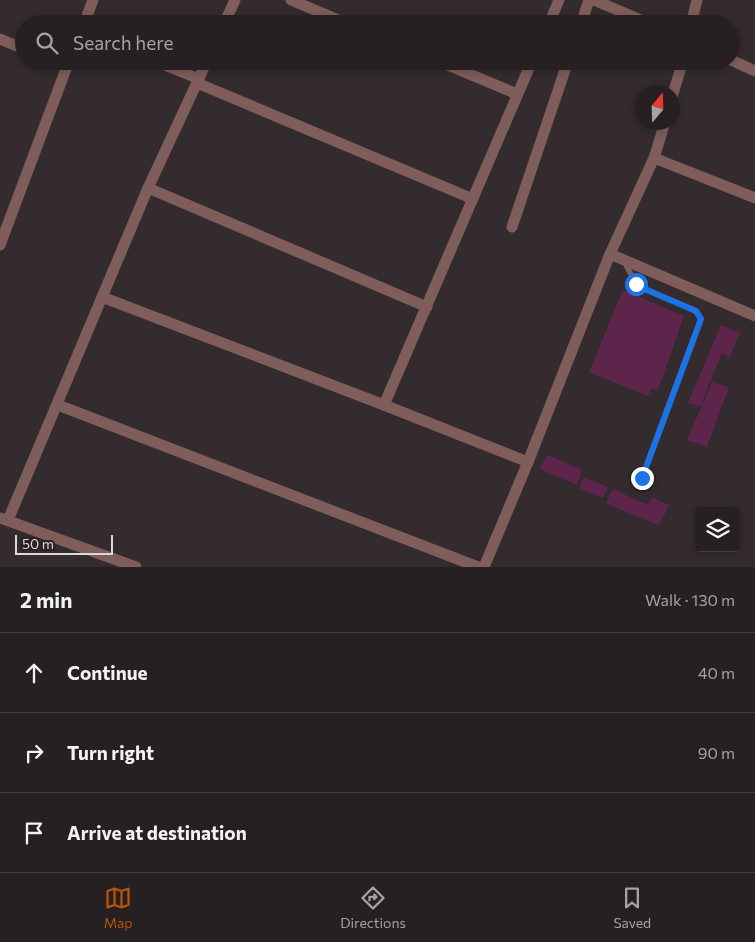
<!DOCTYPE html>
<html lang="en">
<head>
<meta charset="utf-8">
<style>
	body { margin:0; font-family:Commissioner,sans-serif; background:#322d2f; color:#f1f3f6 }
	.controls { position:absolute; right:15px; bottom:15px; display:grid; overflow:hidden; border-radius:5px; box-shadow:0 2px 8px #0003 }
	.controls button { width:45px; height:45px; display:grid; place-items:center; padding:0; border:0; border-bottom:1px solid #423e40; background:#262022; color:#f1f3f6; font:25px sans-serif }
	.compass { position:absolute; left:635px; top:85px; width:45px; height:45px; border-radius:50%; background:#262022; box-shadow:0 2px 8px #0003; rotate:19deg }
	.scale { position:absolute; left:15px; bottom:12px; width:98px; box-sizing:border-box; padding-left:5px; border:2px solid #ddd8d9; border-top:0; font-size:14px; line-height:18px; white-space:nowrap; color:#ddd8d9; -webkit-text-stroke:4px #292123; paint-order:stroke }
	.stop { position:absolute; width:15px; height:15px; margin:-11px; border:4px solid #1a73e8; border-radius:50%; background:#fff }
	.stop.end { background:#1a73e8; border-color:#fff; box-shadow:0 1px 5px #0008 }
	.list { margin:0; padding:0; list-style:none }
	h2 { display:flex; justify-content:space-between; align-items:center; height:65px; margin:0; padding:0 20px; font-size:21px }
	h2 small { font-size:16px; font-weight:400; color:#a4a3a5 }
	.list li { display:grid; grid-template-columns:32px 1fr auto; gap:15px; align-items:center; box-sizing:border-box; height:80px; padding:0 20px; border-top:1px solid #423e40 }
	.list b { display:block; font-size:19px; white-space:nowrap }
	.list em { font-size:16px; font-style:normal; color:#a4a3a5 }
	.icon { flex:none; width:28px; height:28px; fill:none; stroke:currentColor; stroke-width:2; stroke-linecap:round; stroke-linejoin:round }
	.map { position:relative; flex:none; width:755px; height:567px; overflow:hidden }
	.search { position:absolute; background:#262022; box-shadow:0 2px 8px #0003; left:15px; right:15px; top:15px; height:55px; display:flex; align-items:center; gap:12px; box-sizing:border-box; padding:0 18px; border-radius:28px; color:#a4a3a5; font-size:19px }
	.sheet { height:305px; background:#262022 }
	nav { display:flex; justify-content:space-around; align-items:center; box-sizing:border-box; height:70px; border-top:1px solid #423e40; background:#262022; font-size:14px; color:#a4a3a5 }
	nav a { display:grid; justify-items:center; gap:2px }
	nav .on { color:#b45309 }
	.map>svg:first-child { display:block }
	.building { fill:#5d254c }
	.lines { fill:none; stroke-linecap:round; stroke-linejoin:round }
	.service { stroke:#7e5d5b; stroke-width:5.5 }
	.minor { stroke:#7e5d5b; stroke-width:11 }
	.route { stroke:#1a73e8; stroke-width:6 }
</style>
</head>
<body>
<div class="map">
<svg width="755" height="567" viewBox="0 0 755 567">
	<rect width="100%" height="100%" fill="#332b2d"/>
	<!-- building -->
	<g class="building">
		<path d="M623 290 684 316 658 390 652 388 648 396 589 372Z"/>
		<path d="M721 325 740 333 729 358 722 353 700 407 688 403Z"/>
		<path d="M712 382 729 387 707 447 687 440Z"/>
		<path d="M547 455 582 470 577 485 540 469Z"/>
		<path d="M584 477 608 487 603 498 579 488Z"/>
		<path d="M613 489 648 505 652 497 669 505 659 526 606 503Z"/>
	</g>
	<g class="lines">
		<!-- service -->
		<path class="service" d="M624 261 636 284 647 290 696 311 701 319 642 478"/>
		<!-- minor -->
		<g class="minor">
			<path d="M291 0 348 24"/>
			<path d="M594 0 650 24"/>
			<path d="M84 24 93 0"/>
			<path d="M224 24 235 0"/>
			<path d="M549 24 559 0"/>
			<path d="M581 24 589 0"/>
			<path d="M691 24 697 0"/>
			<path d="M0 39 24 49"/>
			<path d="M731 60 755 71"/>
			<path d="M52 61 66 67"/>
			<path d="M155 61 199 79"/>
			<path d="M438 61 517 94"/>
			<path d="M197 83 473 199"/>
			<path d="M672 97 683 61"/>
			<path d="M654 158 755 198"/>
			<path d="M148 188 427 307"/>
			<path d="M512 227 568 61"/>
			<path d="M0 245 69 61"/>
			<path d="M610 254 755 316"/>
			<path d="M102 297 384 405 528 462"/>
			<path d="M58 405 478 567"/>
			<path d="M384 405 532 61"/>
			<path d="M0 518 136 567"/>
			<path d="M8 520 148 188 207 61"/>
			<path d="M484 567 528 462 610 254 654 158 665 122"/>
		</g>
	</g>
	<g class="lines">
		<!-- route -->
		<path class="route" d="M636 284 647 290 696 311 701 319 642 478"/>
	</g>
</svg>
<div class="controls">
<button><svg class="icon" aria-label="layers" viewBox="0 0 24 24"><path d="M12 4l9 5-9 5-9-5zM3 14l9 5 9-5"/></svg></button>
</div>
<svg class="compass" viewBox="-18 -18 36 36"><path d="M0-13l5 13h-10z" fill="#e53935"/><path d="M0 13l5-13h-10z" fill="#a4a3a5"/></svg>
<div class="scale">50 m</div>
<div class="stop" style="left:636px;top:284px"></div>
<div class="stop end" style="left:642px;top:478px"></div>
<div class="search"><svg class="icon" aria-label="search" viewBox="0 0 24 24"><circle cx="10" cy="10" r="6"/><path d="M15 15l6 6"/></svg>Search here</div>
</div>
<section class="sheet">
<h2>2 min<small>Walk · 130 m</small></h2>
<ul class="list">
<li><svg class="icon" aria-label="ahead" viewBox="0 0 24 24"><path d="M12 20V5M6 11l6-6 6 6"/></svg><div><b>Continue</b></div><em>40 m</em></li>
<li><svg class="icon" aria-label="right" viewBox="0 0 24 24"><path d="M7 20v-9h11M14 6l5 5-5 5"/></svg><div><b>Turn right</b></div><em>90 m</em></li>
<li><svg class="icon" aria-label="arrive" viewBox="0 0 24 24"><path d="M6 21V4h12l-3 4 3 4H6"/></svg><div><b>Arrive at destination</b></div></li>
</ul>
</section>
<nav>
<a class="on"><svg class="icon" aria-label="map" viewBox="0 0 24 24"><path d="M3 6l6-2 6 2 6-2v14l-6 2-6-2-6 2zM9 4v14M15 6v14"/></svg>Map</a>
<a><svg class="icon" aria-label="directions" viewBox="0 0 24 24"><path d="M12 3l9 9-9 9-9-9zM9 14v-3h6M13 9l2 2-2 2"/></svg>Directions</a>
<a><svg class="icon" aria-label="saved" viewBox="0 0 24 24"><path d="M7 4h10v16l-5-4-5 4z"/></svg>Saved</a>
</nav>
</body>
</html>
